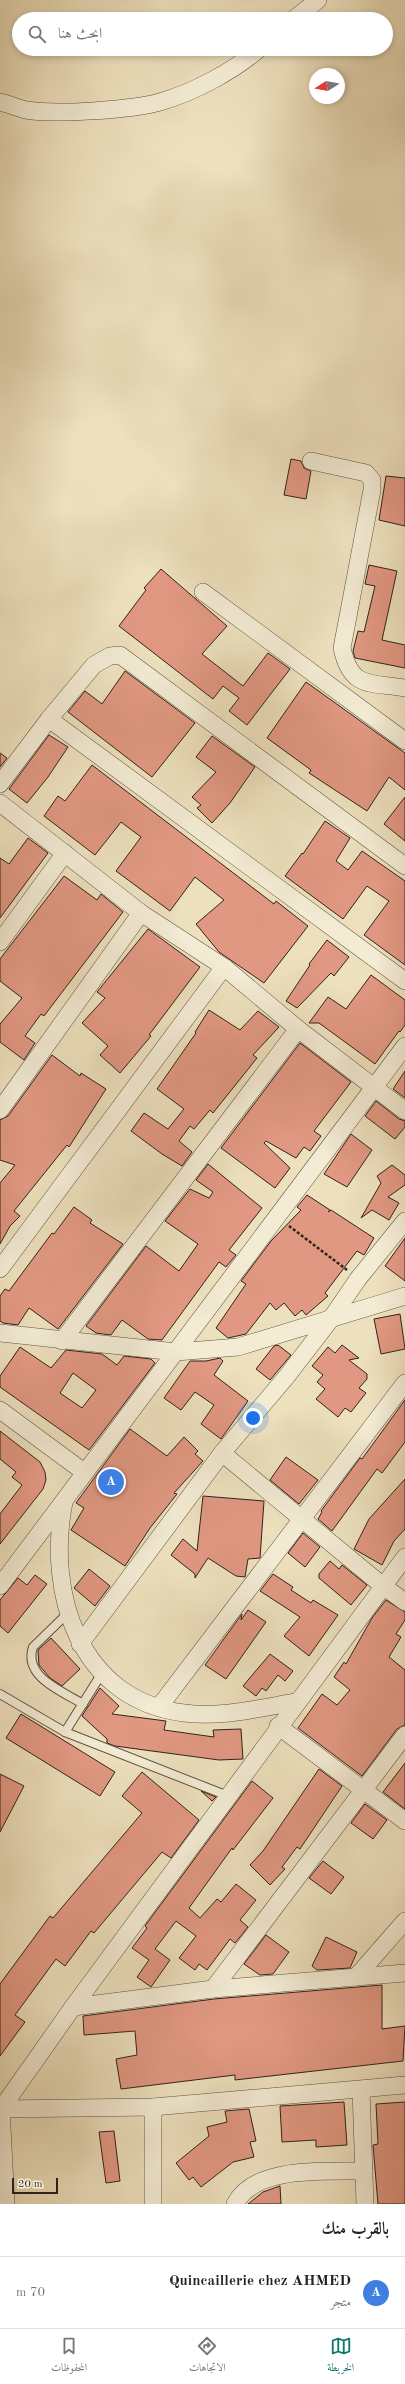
<!DOCTYPE html>
<html lang="ar">
<head>
<meta charset="utf-8">
<style>
	body { margin:0; font-family:"Old Standard TT",Amiri,serif; background:#f6f6f6; color:#222; direction:rtl }
	.compass { position:absolute; left:309px; top:68px; width:36px; height:36px; border-radius:50%; background:#fff; box-shadow:0 2px 6px #0003; rotate:259deg }
	.scale { position:absolute; left:12px; bottom:10px; width:46px; box-sizing:border-box; padding-left:4px; border:2px solid #31221b; border-top:0; font-size:11px; line-height:14px; white-space:nowrap; color:#31221b; -webkit-text-stroke:3px #f3ebd4; paint-order:stroke }
	.you { position:absolute; left:253px; top:1418px; width:14px; height:14px; margin:-10px; border:3px solid #fff; border-radius:50%; background:#1a73e8; box-shadow:0 0 0 6px #1a73e833 }
	.badge { display:grid; place-items:center; width:26px; height:26px; border-radius:50%; background:#0f766e; color:#fff; font-size:13px; font-weight:700 }
	.pin { position:absolute; translate:-50% -50%; border:2px solid #fff; box-shadow:0 1px 4px #0006 }
	.list { margin:0; padding:0; list-style:none }
	h2 { display:flex; justify-content:space-between; align-items:center; height:52px; margin:0; padding:0 16px; font-size:17px }
	h2 small { font-size:13px; font-weight:400; color:#767676 }
	.list li { display:grid; grid-template-columns:26px 1fr auto; gap:12px; align-items:center; box-sizing:border-box; height:72px; padding:0 16px; border-top:1px solid #e0e0e0 }
	.list b { display:block; font-size:15px; white-space:nowrap }
	.list p { margin:0; font-size:13px; white-space:nowrap; color:#767676 }
	.list em { font-size:13px; font-style:normal; color:#767676 }
	.icon { flex:none; width:22px; height:22px; fill:none; stroke:currentColor; stroke-width:2; stroke-linecap:round; stroke-linejoin:round }
	.map { position:relative; flex:none; width:405px; height:2204px; overflow:hidden; direction:ltr }
	.search { position:absolute; background:#fff; box-shadow:0 2px 6px #0003; left:12px; right:12px; top:12px; height:44px; display:flex; align-items:center; gap:10px; box-sizing:border-box; padding:0 14px; border-radius:22px; color:#767676; font-size:15px }
	.sheet { height:124px; background:#fff }
	nav { display:flex; justify-content:space-around; align-items:center; box-sizing:border-box; height:56px; border-top:1px solid #e0e0e0; background:#fff; font-size:11px; color:#767676 }
	nav a { display:grid; justify-items:center; gap:2px }
	nav .on { color:#0f766e }
	.map>svg:first-child { display:block }
	.building { fill:#e19882; stroke:#31221b; fill-rule:evenodd }
	.lines { fill:none; stroke-linecap:round; stroke-linejoin:round }
	.lane-casing { stroke:#605244; stroke-width:10 }
	.street-casing { stroke:#605244; stroke-width:18 }
	.path { stroke:#31221b; stroke-width:2.5; stroke-dasharray:3 2; stroke-linecap:butt }
	.lane { stroke:#f3ebd4; stroke-width:8 }
	.street { stroke:#f3ebd4; stroke-width:17 }
</style>
</head>
<body>
<div class="map">
<svg width="405" height="2204" viewBox="0 0 405 2204">
	<rect width="100%" height="100%" fill="#ede0bd"/>
	<filter id="stains"><feTurbulence type="fractalNoise" baseFrequency=".005" numOctaves="4"/><feColorMatrix values="0 0 0 0 .2 0 0 0 0 .09 0 0 0 0 .02 0 0 0 .5 -.17"/></filter>
	<radialGradient id="worn" r=".72"><stop offset=".6" stop-color="#630" stop-opacity="0"/><stop offset="1" stop-color="#630" stop-opacity=".3"/></radialGradient>
	<!-- building -->
	<g class="building">
		<path d="M291 459 301 461 304 468 311 471 306 499 284 495Z"/>
		<path d="M386 476 405 478V526L379 520Z"/>
		<path d="M369 565 397 571 382 640 405 645V668L355 658 353 651 358 631 364 632 375 586 365 584Z"/>
		<path d="M161 569 227 626 202 654 243 686 268 653 290 669 247 725 229 711 239 698 223 686 213 699 119 626 146 590 144 588Z"/>
		<path d="M125 671 195 723 152 777 68 712 85 691 102 704Z"/>
		<path d="M306 682 405 753V790L389 777 367 811 309 773 311 770 267 738Z"/>
		<path d="M49 735 68 747 48 777 27 803 9 789Z"/>
		<path d="M212 736 255 767 230 803 212 823 197 808 201 805 192 797 216 772 196 757Z"/>
		<path d="M0 753 7 758 0 767Z"/>
		<path d="M92 765 274 904 276 901 308 926 264 983 219 952 196 924 224 900 195 877 170 911 116 871 141 837 121 822 95 855 44 816 58 796 65 801Z"/>
		<path d="M405 797V841L384 824Z"/>
		<path d="M325 821 350 838 336 861 348 870 362 851 405 881V965L364 935 389 901 367 886 343 919 285 876 302 853 303 854Z"/>
		<path d="M28 838 48 853 0 918V858L9 864Z"/>
		<path d="M64 876 97 900 101 894 123 912 44 1016 41 1014 25 1036 35 1043 24 1060 0 1042V1024L22 998 0 981V959Z"/>
		<path d="M148 929 200 967 149 1035 151 1036 120 1073 100 1055 108 1046 82 1023 105 998 97 992Z"/>
		<path d="M327 940 349 957 334 976 331 973 297 1008 286 1001 310 965 309 964Z"/>
		<path d="M371 975 405 1000V1025L400 1032 399 1031 375 1064 319 1023H309L328 997 346 1009Z"/>
		<path d="M209 1010 240 1030 258 1011 279 1027 253 1055 257 1058 213 1113 210 1110 194 1129 190 1126 179 1141 192 1152 182 1166 162 1154 131 1131 144 1113 168 1129 184 1109 157 1089 196 1033 195 1032Z"/>
		<path d="M300 1043 351 1082 314 1131 321 1136 310 1151 304 1147 296 1158 266 1141 264 1143 290 1168 275 1188 221 1148Z"/>
		<path d="M52 1055 80 1076 81 1073 106 1089 69 1147 67 1145 14 1211 20 1216 10 1226 0 1244V1183L15 1165 0 1160V1120L8 1116Z"/>
		<path d="M405 1071V1098L393 1089Z"/>
		<path d="M376 1101 399 1119 405 1121V1127L395 1139 365 1116Z"/>
		<path d="M351 1134 372 1150 347 1187 324 1174Z"/>
		<path d="M208 1164 262 1208 229 1250 236 1255 226 1267 219 1262 162 1340 148 1339 122 1320 111 1335 96 1333 86 1326 146 1246 179 1271 198 1244 165 1221 190 1189 209 1198 213 1192 196 1180Z"/>
		<path d="M392 1165 405 1175V1185L388 1197 399 1203 389 1220 372 1210 361 1218 381 1183 377 1176Z"/>
		<path d="M307 1195 330 1210 328 1212 331 1210 374 1238 364 1255 357 1251 325 1293 328 1296 306 1315 302 1310 295 1316 284 1303 276 1310 270 1303 246 1334 228 1338 216 1328 246 1284 241 1281 271 1241 301 1210 297 1207Z"/>
		<path d="M74 1207 92 1220 90 1223 123 1244 58 1329 29 1308 18 1325 3 1323 0 1321V1296L5 1289 9 1291 52 1233 54 1234Z"/>
		<path d="M405 1238V1281L385 1266Z"/>
		<path d="M400 1314 405 1349 381 1354 374 1319Z"/>
		<path d="M278 1345 291 1355 270 1380 256 1369 274 1346Z"/>
		<path d="M342 1345 359 1358 349 1360 367 1374V1379L359 1388 366 1393 351 1412 345 1408 338 1417 316 1399 325 1389 317 1382 323 1375 312 1366 328 1347 335 1353Z"/>
		<path d="M20 1347 51 1368 66 1350 102 1354 117 1365 124 1356 151 1359 155 1363 89 1450 0 1387V1376ZM73 1373 96 1390 82 1408 60 1393Z"/>
		<path d="M220 1358 223 1361 214 1375 248 1401 221 1439 201 1424 214 1405 195 1392 181 1410 164 1398 190 1361H206Z"/>
		<path d="M405 1400V1442L382 1473 377 1469 332 1531 318 1519 322 1512 321 1511 360 1458 362 1459Z"/>
		<path d="M130 1429 167 1456 184 1437 198 1451 195 1454 203 1461 174 1493 177 1494 150 1528 125 1566 71 1530 84 1508 76 1503Z"/>
		<path d="M0 1431 40 1462 45 1472 46 1480 43 1489 0 1544V1514L22 1485 12 1477 16 1472 0 1459Z"/>
		<path d="M286 1457 318 1480 299 1504 270 1480Z"/>
		<path d="M405 1479V1529L394 1541 382 1565 354 1549 369 1519Z"/>
		<path d="M203 1496 264 1501 260 1558 248 1559 245 1577 236 1576 208 1558 195 1578V1574L171 1555 183 1539 197 1551Z"/>
		<path d="M303 1533 320 1547 305 1567 288 1553Z"/>
		<path d="M330 1561 339 1569 342 1565 367 1585 351 1605 319 1578V1574Z"/>
		<path d="M89 1569 110 1586 95 1606 74 1588Z"/>
		<path d="M273 1574 293 1587 291 1590 311 1603 313 1600 338 1615 309 1656 284 1636 300 1617 260 1591Z"/>
		<path d="M35 1575 47 1584 8 1633 0 1626V1600L18 1578 27 1585Z"/>
		<path d="M386 1600 405 1612V1620L396 1634 401 1637 389 1657 405 1670V1725L397 1729 362 1776 298 1728 322 1694 337 1705 350 1690 334 1677 344 1662 346 1664 372 1618Z"/>
		<path d="M248 1610 266 1622 226 1679 205 1665 242 1614 241 1620Z"/>
		<path d="M51 1638 80 1669 62 1686 50 1678 39 1665 38 1650Z"/>
		<path d="M270 1654 293 1671 285 1681 278 1675 266 1691 262 1688 256 1696 243 1686Z"/>
		<path d="M100 1688 119 1706 112 1714 166 1721 164 1730 214 1737 213 1730 241 1729 243 1759 219 1760 115 1746 107 1743V1739L82 1716Z"/>
		<path d="M21 1714 115 1772 100 1796 6 1738Z"/>
		<path d="M405 1763V1809L383 1792Z"/>
		<path d="M319 1769 342 1786 300 1849 297 1847 282 1867 285 1869 270 1885 250 1865 263 1851Z"/>
		<path d="M142 1772 199 1820 171 1858 162 1852 94 1933 91 1931 65 1966 56 1959 15 2015 25 2022 0 2056V1984L50 1916 53 1918 142 1813 122 1796Z"/>
		<path d="M0 1774 24 1786 0 1832Z"/>
		<path d="M252 1781 273 1798 233 1850 232 1848 189 1908 200 1918 217 1899 221 1902 236 1884 256 1900 240 1920 248 1927 235 1943 230 1939 207 1970 199 1964 195 1970 179 1958 196 1936 176 1921 155 1949 170 1960 151 1987 137 1977 149 1960 132 1948 147 1928 145 1926Z"/>
		<path d="M201 1791 216 1797 212 1801Z"/>
		<path d="M365 1804 387 1820 373 1839 351 1823Z"/>
		<path d="M323 1861 344 1877 331 1894 309 1878Z"/>
		<path d="M266 1935 289 1952 273 1974 260 1975 244 1964Z"/>
		<path d="M326 1937 357 1952 350 1968 317 1970 312 1966Z"/>
		<path d="M382 1985V2029L405 2026 403 2061 235 2080V2075L121 2089 116 2059 137 2055 135 2031 84 2035 83 2016 214 1999Z"/>
		<path d="M344 2102 347 2145 316 2147V2140L282 2142 280 2106Z"/>
		<path d="M405 2102V2204H378L373 2145 378 2144 376 2104Z"/>
		<path d="M249 2109 256 2141 250 2142 254 2157 233 2162 201 2187 193 2177 189 2180 176 2163 209 2136 207 2127 227 2122 225 2111Z"/>
		<path d="M114 2131 120 2181 106 2183 99 2132Z"/>
		<path d="M280 2186 281 2204H248L263 2192Z"/>
	</g>
	<g class="lines">
		<defs>
			<g id="lane">
				<path d="M69 1612 33 1647C23 1677 62 1691 83 1704"/>
				<path d="M0 1694 65 1732 228 1796"/>
				<path d="M65 1732 102 1673"/>
			</g>
			<g id="street">
				<path d="M294 19 318 0"/>
				<path d="M0 102C9 104 18 108 26 110 56 115 131 110 160 102 194 92 232 72 259 49"/>
				<path d="M311 461 366 473 372 480V490L342 648C351 689 369 682 405 688"/>
				<path d="M203 592 405 741"/>
				<path d="M49 719 405 981"/>
				<path d="M0 784 49 719 94 665 110 656 120 655 405 866"/>
				<path d="M0 803 141 913 224 967 298 1029 405 1111"/>
				<path d="M0 942 65 853"/>
				<path d="M0 1110 141 913"/>
				<path d="M0 1269 224 967"/>
				<path d="M0 1333 176 1352 238 1347 405 1296"/>
				<path d="M62 1341 298 1029"/>
				<path d="M0 1410 84 1472"/>
				<path d="M222 1453 383 1586 405 1602"/>
				<path d="M64 1502C46 1593 79 1700 184 1713 221 1718 260 1708 296 1702"/>
				<path d="M0 1586 405 1046"/>
				<path d="M80 1644 222 1453 287 1376 330 1320 358 1279 405 1221"/>
				<path d="M159 1707 405 1383"/>
				<path d="M278 1726 405 1821"/>
				<path d="M356 1977 405 1921"/>
				<path d="M213 1989 405 1735"/>
				<path d="M73 2007 213 1989 405 1973"/>
				<path d="M361 2090 365 2204"/>
				<path d="M0 2109 153 2107 405 2085"/>
				<path d="M6 2204 1 2109 73 2007 405 1557"/>
				<path d="M153 2204V2107"/>
				<path d="M235 2204C255 2165 327 2172 364 2171"/>
			</g>
		</defs>
		<!-- lane casing -->
		<use href="#lane" class="lane-casing"/>
		<!-- street casing -->
		<use href="#street" class="street-casing"/>
		<!-- path -->
		<path class="path" d="M289 1226 347 1270"/>
		<!-- lane -->
		<use href="#lane" class="lane"/>
		<!-- street -->
		<use href="#street" class="street"/>
	</g>
	<rect width="100%" height="100%" filter="url(#stains)"/>
	<rect width="100%" height="100%" fill="url(#worn)"/>
</svg>
<svg class="compass" viewBox="-18 -18 36 36"><path d="M0-13l5 13h-10z" fill="#e53935"/><path d="M0 13l5-13h-10z" fill="#767676"/></svg>
<div class="scale">20 m</div>
<div class="you"></div>
<div class="pin badge" style="left:111px;top:1482px;background:#3f7fe0">A</div>
<div class="search"><svg class="icon" aria-label="search" viewBox="0 0 24 24"><circle cx="10" cy="10" r="6"/><path d="M15 15l6 6"/></svg>ابحث هنا</div>
</div>
<section class="sheet">
<h2>بالقرب منك<small></small></h2>
<ul class="list">
<li><span class="badge" style="background:#3f7fe0">A</span><div><b>Quincaillerie chez AHMED</b><p>متجر</p></div><em>70 m</em></li>
</ul>
</section>
<nav>
<a class="on"><svg class="icon" aria-label="map" viewBox="0 0 24 24"><path d="M3 6l6-2 6 2 6-2v14l-6 2-6-2-6 2zM9 4v14M15 6v14"/></svg>الخريطة</a>
<a><svg class="icon" aria-label="directions" viewBox="0 0 24 24"><path d="M12 3l9 9-9 9-9-9zM9 14v-3h6M13 9l2 2-2 2"/></svg>الاتجاهات</a>
<a><svg class="icon" aria-label="saved" viewBox="0 0 24 24"><path d="M7 4h10v16l-5-4-5 4z"/></svg>المحفوظات</a>
</nav>
</body>
</html>
